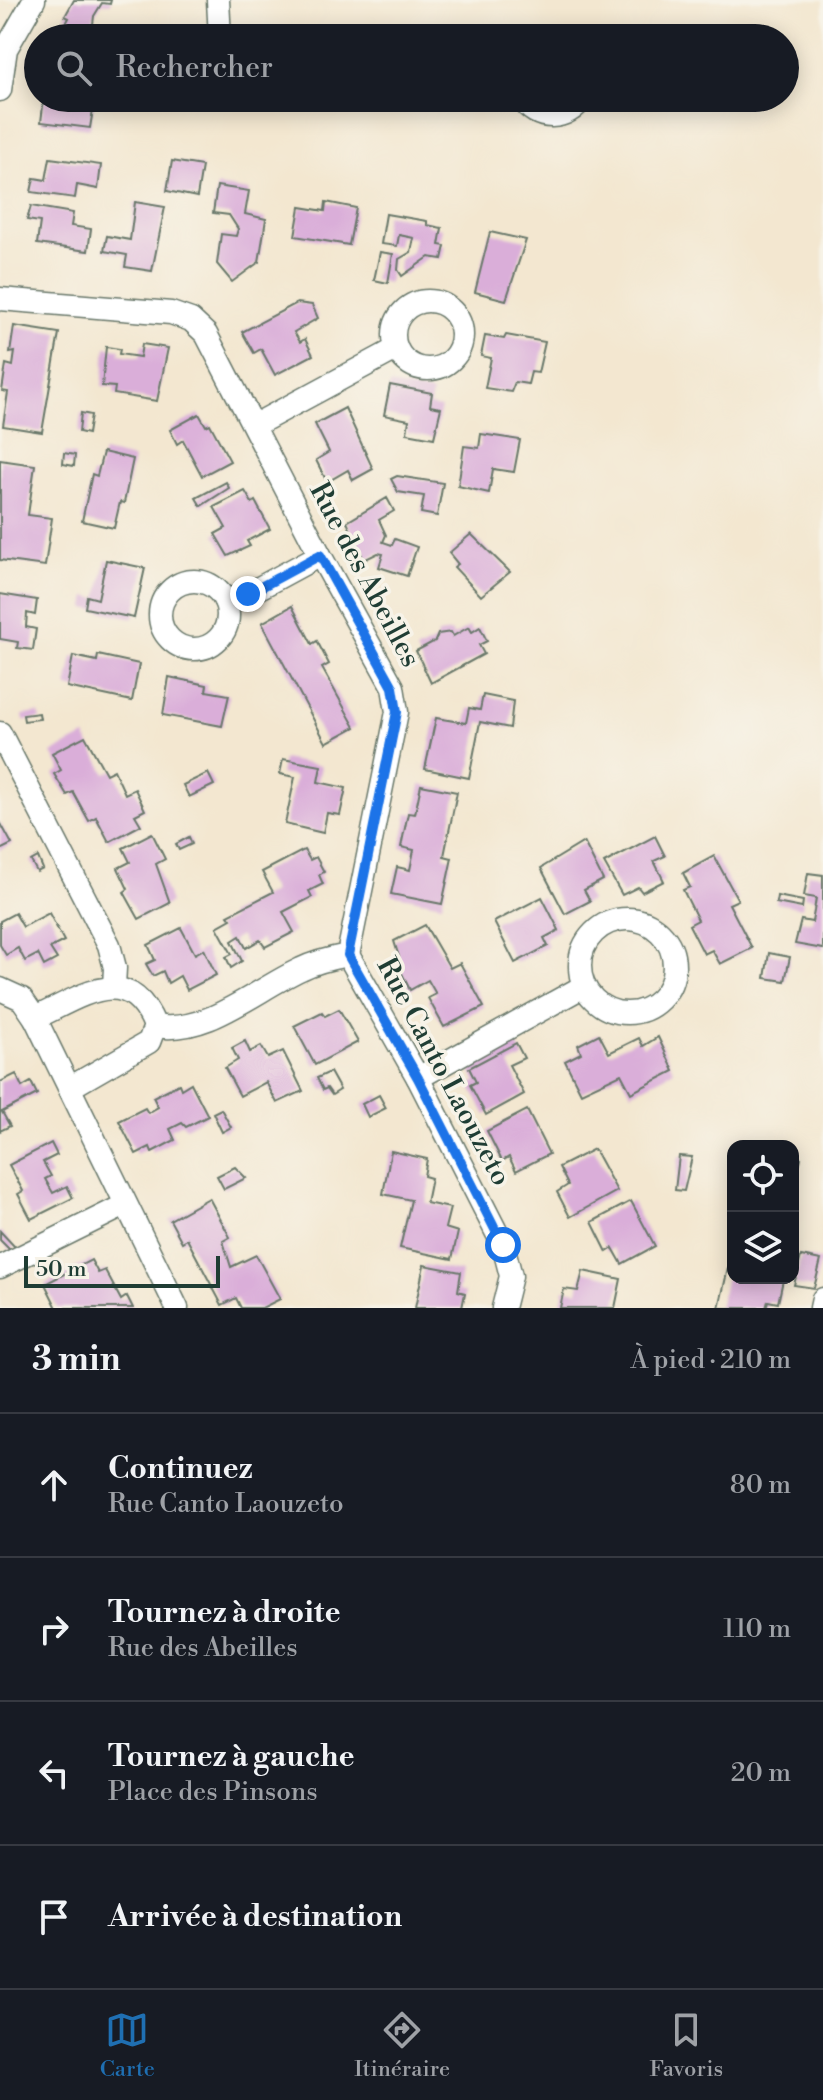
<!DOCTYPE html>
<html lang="fr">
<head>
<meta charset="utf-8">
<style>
	body { margin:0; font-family:"Libre Bodoni",serif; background:#242831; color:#f1f3f6 }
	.controls { position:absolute; right:24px; bottom:24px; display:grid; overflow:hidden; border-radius:16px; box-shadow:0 4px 20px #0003 }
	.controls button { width:72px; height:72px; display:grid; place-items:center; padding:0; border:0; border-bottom:2px solid #363941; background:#171b24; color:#f1f3f6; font:40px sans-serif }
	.scale { position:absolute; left:24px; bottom:20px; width:196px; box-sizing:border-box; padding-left:8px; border:4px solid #1f3d34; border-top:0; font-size:22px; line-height:28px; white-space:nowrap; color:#1f3d34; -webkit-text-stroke:6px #f7f3e8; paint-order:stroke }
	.stop { position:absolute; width:24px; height:24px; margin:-18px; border:6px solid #1a73e8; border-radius:50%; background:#fff }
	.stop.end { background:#1a73e8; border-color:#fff; box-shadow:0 2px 8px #0008 }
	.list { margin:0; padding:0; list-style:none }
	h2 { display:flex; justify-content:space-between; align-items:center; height:104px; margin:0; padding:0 32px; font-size:34px }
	h2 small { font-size:26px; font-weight:400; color:#9ea1a6 }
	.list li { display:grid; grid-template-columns:52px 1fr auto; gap:24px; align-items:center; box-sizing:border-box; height:144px; padding:0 32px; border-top:2px solid #363941 }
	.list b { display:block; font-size:30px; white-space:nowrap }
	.list p { margin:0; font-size:26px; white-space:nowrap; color:#9ea1a6 }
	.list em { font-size:26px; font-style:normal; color:#9ea1a6 }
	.icon { flex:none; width:44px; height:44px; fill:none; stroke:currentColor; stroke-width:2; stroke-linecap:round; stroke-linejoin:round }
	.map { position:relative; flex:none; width:823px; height:1308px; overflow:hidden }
	.search { position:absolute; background:#171b24; box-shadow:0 4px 20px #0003; left:24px; right:24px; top:24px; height:88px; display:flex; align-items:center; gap:20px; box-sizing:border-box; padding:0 28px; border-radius:44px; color:#9ea1a6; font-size:30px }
	.sheet { height:680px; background:#171b24 }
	nav { display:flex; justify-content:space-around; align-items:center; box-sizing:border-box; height:112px; border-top:2px solid #363941; background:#171b24; font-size:22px; color:#9ea1a6 }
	nav a { display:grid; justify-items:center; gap:4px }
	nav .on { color:#1f6fb2 }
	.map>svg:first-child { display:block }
	.building { fill:#daaed9 }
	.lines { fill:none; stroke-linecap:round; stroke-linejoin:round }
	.street-casing { stroke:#69786b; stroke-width:25 }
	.street { stroke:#fff; stroke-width:22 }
	.route { stroke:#1a73e8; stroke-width:10 }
	.labels { text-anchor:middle; stroke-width:7; stroke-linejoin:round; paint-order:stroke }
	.street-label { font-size:28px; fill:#1f3d34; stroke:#f7f3e8 }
</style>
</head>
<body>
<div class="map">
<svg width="823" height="1308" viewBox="0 0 823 1308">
	<rect width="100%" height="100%" fill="#f7f3e8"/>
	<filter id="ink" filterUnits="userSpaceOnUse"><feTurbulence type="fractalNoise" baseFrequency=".0125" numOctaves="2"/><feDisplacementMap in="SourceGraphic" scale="16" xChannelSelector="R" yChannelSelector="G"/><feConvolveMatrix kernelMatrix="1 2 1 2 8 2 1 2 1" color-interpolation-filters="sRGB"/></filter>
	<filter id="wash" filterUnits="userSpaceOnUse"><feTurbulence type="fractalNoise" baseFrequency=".006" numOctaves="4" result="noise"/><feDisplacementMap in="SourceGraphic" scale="32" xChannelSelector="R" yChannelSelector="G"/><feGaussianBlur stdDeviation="1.8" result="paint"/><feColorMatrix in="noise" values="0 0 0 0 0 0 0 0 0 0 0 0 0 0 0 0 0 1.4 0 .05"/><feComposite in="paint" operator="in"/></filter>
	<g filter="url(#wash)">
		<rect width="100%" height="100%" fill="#f3e7d0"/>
		<g id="blocks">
			<!-- building -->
			<g class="building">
				<path d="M74 0H111L110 4 102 3 94 16 92 33 97 34V38H56L58 28 63 29 69 18 65 16Z"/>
				<path d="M44 98H95L90 128 41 122Z"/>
				<path d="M50 158 101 165 98 189 77 185 75 198 31 192 34 178 46 180Z"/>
				<path d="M172 161 202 166 197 197 167 191Z"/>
				<path d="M217 186 249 191 245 214 266 219 259 262 232 282 217 264 221 234 236 236 238 229 229 215 213 213Z"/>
				<path d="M135 202 165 207 152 271 125 267 127 255 104 251 107 236 130 240Z"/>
				<path d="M326 202 356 208 349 245 295 236 300 207 325 211Z"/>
				<path d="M31 206 73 213 71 226 91 229 88 251 37 244 40 222 27 220Z"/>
				<path d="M386 214 427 221V225L442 228 439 245 445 246 442 259 429 257 402 276 398 270 399 259 411 252 414 238 399 235 397 246 381 244Z"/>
				<path d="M490 232 526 240 506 300 475 292Z"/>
				<path d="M380 252 393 254 388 283 374 280Z"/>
				<path d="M297 303 312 305 318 318 294 332 300 342 305 339 313 355 275 375 261 349 254 353 242 332Z"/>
				<path d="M14 326 59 333 42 432 3 426 8 392 2 391 6 364 13 366 15 352 10 353Z"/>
				<path d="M506 335 545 342 538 373 531 372 528 384 515 382 511 392 485 388 491 358 481 356 485 336 504 339Z"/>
				<path d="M142 344 168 348 157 401 114 394 115 387 102 386 106 347 120 349 119 354 140 357Z"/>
				<path d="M390 385 432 393 430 406 441 408 434 438 407 433 409 420 384 415Z"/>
				<path d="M345 408 373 469 353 480 348 470 327 482 316 460 329 452 315 424Z"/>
				<path d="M81 413 91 415 88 434 79 432Z"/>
				<path d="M199 414 206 426 210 424 230 461 202 476 183 440 177 444 170 430Z"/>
				<path d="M481 434 520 440 514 472 493 469 489 493 458 486 464 446 479 448Z"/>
				<path d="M103 452 133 459 124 503 120 502 114 528 82 521 92 474 97 476Z"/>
				<path d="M64 453 75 455 74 466 63 464Z"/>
				<path d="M0 460 35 465 28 515 52 518 45 566 0 560Z"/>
				<path d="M397 476 443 483 437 516 421 513 424 496 398 492 391 479Z"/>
				<path d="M226 482 229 488 201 506 196 498Z"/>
				<path d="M245 491 252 503 255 501 270 529 247 541 250 546 228 556 215 534 226 528 214 507Z"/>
				<path d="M387 498 394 511 379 520 386 535 383 542 392 545 395 539 417 547 407 576 379 567 383 554 378 553 364 560 347 522Z"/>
				<path d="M471 534 510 572 481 596 454 567 458 564 449 553Z"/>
				<path d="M106 560 145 568 134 618 85 608 87 596 98 599Z"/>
				<path d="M0 594 37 600 35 615 27 613 26 627 36 629 33 650 17 648 18 642 0 639Z"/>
				<path d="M292 606 312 644 317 641 329 664 322 668 355 727 326 743 262 623Z"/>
				<path d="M469 627 472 632 480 627 487 641 479 645 484 654 431 683 416 651 435 641 438 634 451 632 453 636Z"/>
				<path d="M98 655 139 664 132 701 67 687 73 656 97 661Z"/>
				<path d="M169 677 207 685 206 691 229 695 222 726 163 715Z"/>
				<path d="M483 695 513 701 510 728 480 722 469 778 425 769 436 718 466 723 469 708 480 710Z"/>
				<path d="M39 713 40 719 24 721 23 715Z"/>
				<path d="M85 736 106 774 114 770 125 794 135 789 145 810 135 815 141 825 109 842 96 817 89 821 73 792 67 795 54 774 61 770 52 753Z"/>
				<path d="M283 759 321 766 318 782 346 788 340 815 327 813 323 833 285 824 295 777 280 774Z"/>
				<path d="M208 773 214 785 189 797 183 785Z"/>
				<path d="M421 785 457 792 444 856 452 858 442 904 391 894 397 867 410 870 414 850 401 847 408 813 415 814Z"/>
				<path d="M0 822 12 844 0 850Z"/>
				<path d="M152 833 165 859 156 864 170 903 139 919 124 892 128 889 118 868 130 862 123 848Z"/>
				<path d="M655 836 665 856 654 861 664 881 642 892 638 887 622 895 604 863Z"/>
				<path d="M189 837 192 844 179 850 176 844Z"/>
				<path d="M584 842 603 880 584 890 590 901 565 914 541 868Z"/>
				<path d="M304 850 310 860 316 857 324 872 319 875 323 884 309 891 312 897 283 912 294 932 265 947 260 940 246 948 240 936 232 941 242 961 231 968 226 957 232 954 217 927 231 919 228 915 273 892 262 872Z"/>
				<path d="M714 856 738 900 729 904 752 948 720 964 712 950 704 954 689 925 698 920 683 890 690 887 683 873Z"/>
				<path d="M38 857 43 869 37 872 31 861Z"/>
				<path d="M808 873 823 875V949L795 944 801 920 812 922 814 911 816 898 804 896Z"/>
				<path d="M777 896 803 901 802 908 776 903Z"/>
				<path d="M542 897 559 930 544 938 548 946 515 963 494 922Z"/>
				<path d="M15 913 23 927 49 913 64 941 50 948 57 959 44 966 38 954 25 961 18 948 6 955 0 945V921Z"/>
				<path d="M425 925 450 968 460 963 484 1007 444 1027 428 998 436 994 428 980 410 990 395 959 399 957 394 941Z"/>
				<path d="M181 928 195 954 204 949 216 975 187 990 180 976 168 983 163 971 153 976 146 964 155 960 148 945Z"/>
				<path d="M769 953 790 957 785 981 765 978Z"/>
				<path d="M339 1009 358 1042 315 1065 294 1026 322 1012 325 1016Z"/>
				<path d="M599 1034 609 1053 639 1038 643 1046 658 1037 674 1071 631 1093 621 1074 581 1093 565 1061 581 1053 578 1045Z"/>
				<path d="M245 1041 250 1052 261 1046 268 1058 283 1051 303 1091 277 1103 266 1082 240 1096 225 1068 238 1060 232 1048Z"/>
				<path d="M516 1043 524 1058 509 1065 524 1094 486 1115 470 1085 476 1082 469 1068Z"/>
				<path d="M330 1072 340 1090 332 1095 327 1088 323 1090 317 1078Z"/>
				<path d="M16 1074 22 1087 31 1082 37 1094 2 1112 10 1126 0 1131V1082Z"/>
				<path d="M191 1083 208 1116 186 1127 182 1123 170 1129 175 1140 152 1152 150 1147 136 1154 119 1121 145 1108 148 1113 158 1107 153 1097 179 1084 181 1089Z"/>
				<path d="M379 1095 386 1108 368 1117 362 1104Z"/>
				<path d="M221 1109 231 1127 222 1132 213 1113Z"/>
				<path d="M527 1110 549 1154 516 1171 509 1157 502 1161 487 1131Z"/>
				<path d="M51 1143 57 1155 43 1162 51 1176 45 1179 53 1193 67 1186 73 1198 31 1219 18 1194 23 1191 9 1165Z"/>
				<path d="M594 1149 617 1191 570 1217 557 1192 568 1185 559 1167Z"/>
				<path d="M391 1151 427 1159 424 1176 431 1178 426 1203 450 1208 445 1228 458 1232 452 1259 400 1248 411 1200 383 1194Z"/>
				<path d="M679 1156 692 1157 684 1191 675 1190Z"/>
				<path d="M793 1156 801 1158 794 1190H793Z"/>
				<path d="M235 1167 246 1178 224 1189 217 1176Z"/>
				<path d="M209 1198 230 1237 223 1241 231 1267 256 1255 280 1299 262 1308H241L236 1298 222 1305 187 1239 182 1242 170 1220Z"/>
				<path d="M631 1201 655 1246 622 1264 613 1248 607 1252 592 1222Z"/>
				<path d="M0 1231 15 1247 10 1250 0 1240Z"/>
				<path d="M801 1256 821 1260 814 1288 794 1285Z"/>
				<path d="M91 1260 98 1273 105 1270 121 1300 127 1296 133 1308H57L45 1284Z"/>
				<path d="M424 1265 461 1272 458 1291 465 1293 462 1308H415Z"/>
				<path d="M728 1268 733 1269V1278L783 1280 778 1303 768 1301 766 1308H719Z"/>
				<path d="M583 1271 621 1279 615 1308H560L564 1289 578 1291Z"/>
			</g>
		</g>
	</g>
	<g filter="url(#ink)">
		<use href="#blocks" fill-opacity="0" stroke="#69786b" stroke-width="2"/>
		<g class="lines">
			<defs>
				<g id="street">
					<path d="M218 0 220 38"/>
					<path d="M0 90 6 49 34 0"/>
					<path d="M522 98C535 123 569 121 582 98"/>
					<path d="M0 299 171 313 191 320 206 334 320 555 393 687 397 712 348 955C332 958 315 962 301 969 255 990 207 1035 155 1026"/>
					<circle cx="428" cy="335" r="34"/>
					<path d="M255 425 396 349"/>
					<circle cx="194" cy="615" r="34"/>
					<path d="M225 601 248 594 320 555"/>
					<path d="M0 733 109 945 115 968 114 986"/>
					<circle cx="627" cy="966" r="47"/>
					<path d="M348 955 418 1078 503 1245 511 1276 503 1308"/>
					<path d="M0 989 22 999 35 1018 177 1308"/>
					<path d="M35 1018C81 997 128 960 155 1026L149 1042 71 1087"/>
					<path d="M418 1078 584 986"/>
					<path d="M0 1267 125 1205"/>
					<path d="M821 1308 823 1299"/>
				</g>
			</defs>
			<!-- street casing -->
			<use href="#street" class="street-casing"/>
			<!-- street -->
			<use href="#street" class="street"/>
		</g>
	</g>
	<g class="lines" filter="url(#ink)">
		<!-- route -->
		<path class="route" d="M248 594 320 555 393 687 397 712 348 955 418 1078 503 1245"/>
	</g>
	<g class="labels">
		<!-- street labels -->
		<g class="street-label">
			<text transform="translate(366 574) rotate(62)" y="10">Rue des Abeilles</text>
			<text transform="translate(445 1071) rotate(62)" y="10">Rue Canto Laouzeto</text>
		</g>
	</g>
</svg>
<div class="controls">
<button><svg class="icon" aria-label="locate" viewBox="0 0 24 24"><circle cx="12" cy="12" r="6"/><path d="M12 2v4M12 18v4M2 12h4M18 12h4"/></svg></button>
<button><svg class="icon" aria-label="layers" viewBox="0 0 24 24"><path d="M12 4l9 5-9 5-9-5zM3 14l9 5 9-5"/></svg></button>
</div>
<div class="scale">50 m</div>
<div class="stop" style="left:503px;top:1245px"></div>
<div class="stop end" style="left:248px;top:594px"></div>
<div class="search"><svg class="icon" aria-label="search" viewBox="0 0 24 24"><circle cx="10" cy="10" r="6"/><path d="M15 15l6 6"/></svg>Rechercher</div>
</div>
<section class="sheet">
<h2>3 min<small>À pied · 210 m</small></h2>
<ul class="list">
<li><svg class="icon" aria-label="ahead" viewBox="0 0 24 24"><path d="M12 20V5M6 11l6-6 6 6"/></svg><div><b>Continuez</b><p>Rue Canto Laouzeto</p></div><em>80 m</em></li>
<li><svg class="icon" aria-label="right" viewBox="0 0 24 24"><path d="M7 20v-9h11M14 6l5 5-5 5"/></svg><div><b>Tournez à droite</b><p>Rue des Abeilles</p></div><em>110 m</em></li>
<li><svg class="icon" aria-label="left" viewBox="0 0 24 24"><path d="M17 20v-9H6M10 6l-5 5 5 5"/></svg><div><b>Tournez à gauche</b><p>Place des Pinsons</p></div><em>20 m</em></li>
<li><svg class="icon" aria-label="arrive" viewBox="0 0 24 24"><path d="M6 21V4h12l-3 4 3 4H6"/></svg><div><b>Arrivée à destination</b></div></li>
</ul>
</section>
<nav>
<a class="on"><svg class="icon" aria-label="map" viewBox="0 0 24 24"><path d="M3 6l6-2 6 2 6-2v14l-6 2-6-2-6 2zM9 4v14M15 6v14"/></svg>Carte</a>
<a><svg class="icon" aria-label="directions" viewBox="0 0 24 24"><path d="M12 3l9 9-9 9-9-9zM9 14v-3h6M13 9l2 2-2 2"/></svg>Itinéraire</a>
<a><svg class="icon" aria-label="saved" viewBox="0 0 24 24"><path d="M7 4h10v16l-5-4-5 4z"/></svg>Favoris</a>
</nav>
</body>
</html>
